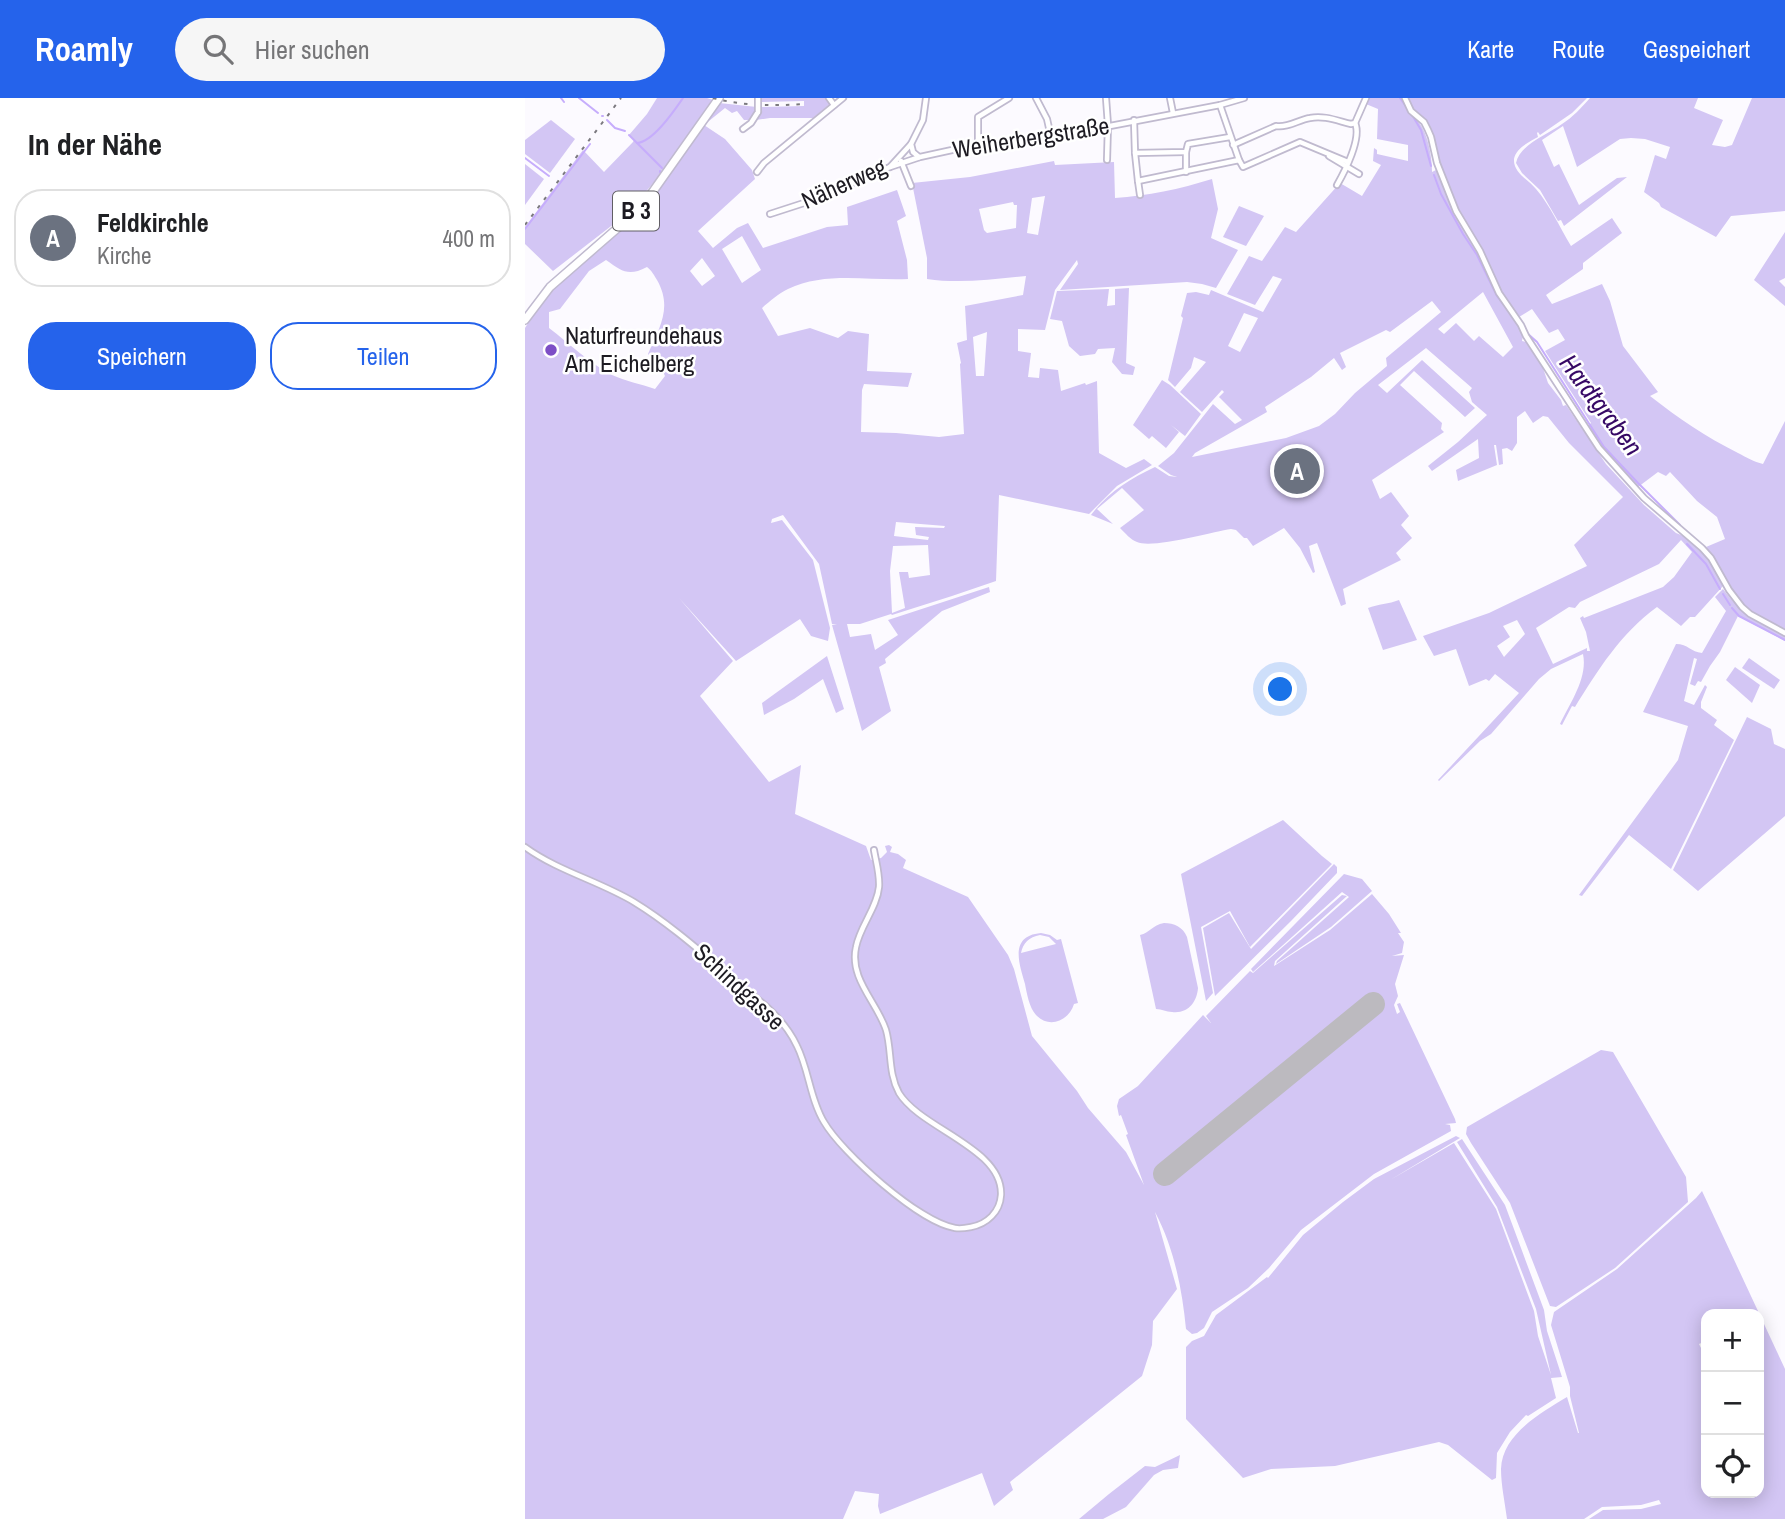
<!DOCTYPE html>
<html lang="de">
<head>
<meta charset="utf-8">
<style>
	body { margin:0; font-family:"Archivo Narrow",sans-serif; background:#f6f6f6; color:#202124 }
	.controls { position:absolute; right:21px; bottom:21px; display:grid; overflow:hidden; border-radius:14px; box-shadow:0 4px 18px #0003 }
	.controls button { width:63px; height:63px; display:grid; place-items:center; padding:0; border:0; border-bottom:2px solid #e0e0e0; background:#fff; color:#202124; font:35px sans-serif }
	.you { position:absolute; left:756px; top:592px; width:24px; height:24px; margin:-18px; border:5px solid #fff; border-radius:50%; background:#1a73e8; box-shadow:0 0 0 10px #1a73e833 }
	.badge { display:grid; place-items:center; width:46px; height:46px; border-radius:50%; background:#2563eb; color:#fff; font-size:23px; font-weight:700 }
	.pin { position:absolute; translate:-50% -50%; border:4px solid #fff; box-shadow:0 2px 7px #0006 }
	.list { margin:0; padding:0; list-style:none }
	h2 { display:flex; justify-content:space-between; align-items:center; height:91px; margin:0; padding:0 28px; font-size:30px }
	h2 small { font-size:23px; font-weight:400; color:#757577 }
	.list li { display:grid; grid-template-columns:46px 1fr auto; gap:21px; align-items:center; box-sizing:border-box; height:98px; margin:0 14px 14px; padding:0 14px; border:2px solid #e0e0e0; border-radius:28px }
	.list b { display:block; font-size:26px; white-space:nowrap }
	.list p { margin:0; font-size:23px; white-space:nowrap; color:#757577 }
	.list em { font-size:23px; font-style:normal; color:#757577 }
	.actions { display:flex; gap:14px; padding:21px 28px }
	.actions a { flex:1; padding:16px 0; border:2px solid #2563eb; border-radius:28px; text-align:center; font-size:24px; color:#2563eb }
	.actions .main { background:#2563eb; color:#fff }
	.icon { flex:none; width:38px; height:38px; fill:none; stroke:currentColor; stroke-width:2; stroke-linecap:round; stroke-linejoin:round }
	.map { position:relative; flex:none; width:1260px; height:1421px; overflow:hidden }
	header { display:flex; align-items:center; gap:42px; box-sizing:border-box; height:98px; padding:0 35px; background:#2563eb; color:#fff }
	header strong { font-size:33px }
	nav { display:flex; gap:38px; margin-inline-start:auto; font-size:24px }
	.search { width:490px; height:63px; background:#f6f6f6; display:flex; align-items:center; gap:18px; box-sizing:border-box; padding:0 24px; border-radius:38px; color:#757577; font-size:26px }
	main { display:flex }
	aside { flex:1; background:#fff }
	.map>svg:first-child { display:block }
	.green { fill:#d3c6f4; fill-rule:evenodd }
	.lines { fill:none; stroke-linecap:round; stroke-linejoin:round }
	.stream { stroke:#c6adfc; stroke-width:2 }
	.runway { stroke:#bcbabf; stroke-width:24 }
	.minor-casing { stroke:#c0bacf; stroke-width:8 }
	.primary-casing { stroke:#c0bacf; stroke-width:10 }
	.minor { stroke:#fff; stroke-width:4.5 }
	.primary { stroke:#fff; stroke-width:7 }
	.rail { stroke:#7b797f; stroke-width:2; stroke-dasharray:3.5 7; stroke-linecap:butt }
	.minor-bridge-casing { stroke:#c0bacf; stroke-width:8; stroke-linecap:butt }
	.minor-bridge { stroke:#fff; stroke-width:4.5 }
	.poi-dot { fill:#7d4ec6; stroke:#fff; stroke-width:2.5 }
	.labels { text-anchor:middle; stroke-width:5; stroke-linejoin:round; paint-order:stroke }
	.shield { fill:#fff; stroke:#615f64; stroke-width:2 }
	.shield-label { font-size:23px; font-weight:bold; fill:#1d1b22 }
	.street-label { font-size:24px; fill:#1d1b22; stroke:#fff }
	.poi-label { font-size:24px; fill:#1d1b22; stroke:#fff; text-anchor:start }
	.water-label { font-size:26px; font-style:italic; fill:#360865; stroke:#fff }
</style>
</head>
<body>
<header>
<strong>Roamly</strong>
<div class="search"><svg class="icon" aria-label="search" viewBox="0 0 24 24"><circle cx="10" cy="10" r="6"/><path d="M15 15l6 6"/></svg>Hier suchen</div>
<nav><a>Karte</a><a>Route</a><a>Gespeichert</a></nav>
</header>
<main>
<aside>
<h2>In der Nähe<small></small></h2>
<ul class="list">
<li><span class="badge" style="background:#6b7280">A</span><div><b>Feldkirchle</b><p>Kirche</p></div><em>400 m</em></li>
</ul>
<div class="actions"><a class="main">Speichern</a><a>Teilen</a></div>
</aside>
<div class="map">
<svg width="1260" height="1421" viewBox="0 0 1260 1421">
	<rect width="100%" height="100%" fill="#fcfaff"/>
	<!-- green -->
	<g class="green">
		<path d="M132 0H182L188 2 139 72 103 115 28 173 0 146V129L58 52 79 74 108 44 109 42 104 37 122 16Z"/>
		<path d="M234 0H302L306 5 288 20H245L231 22 234 15V9L279 8V3L234 4Z"/>
		<path d="M844 0H877C881 12 891 18 897 29 904 42 907 60 907 74L915 70C911 53 909 37 899 22 892 12 888 13 882 0H1062L1047 15 1015 37 1013 34 1012 35 1013 39C1004 44 991 50 989 61 988 75 1004 82 1011 91 1025 107 1035 130 1046 148L1087 120 1097 135 1058 165V171L1021 197 1027 206 1077 186 1085 203 1098 248 1133 294 1125 298C1153 320 1181 339 1213 355 1221 359 1229 364 1238 366L1260 323V532C1249 526 1235 521 1225 514 1204 498 1198 469 1181 449L1200 441 1192 419 1172 403 1145 374 1141 378 1133 374 1113 389 1075 348 1062 329 1066 325 1020 253 1040 242 1033 231 1024 235 1007 211 994 219 1000 228 997 243 1001 244 1018 270 1023 285 1036 302 1038 308 1041 307 1081 366 1119 407 1151 435C1175 443 1187 463 1197 484L1198 488 1170 519H1165L1156 528 1132 509C1096 535 1073 572 1050 609L1047 608 1037 627 1035 626C1045 605 1063 580 1058 556L1026 571 1014 581 966 636 955 643 914 683 913 682 994 595 970 576 964 583 961 581 944 588 931 551 909 558 898 538 964 515 1062 468 1049 447 1098 399 1044 345 1023 319 1018 318 1008 325 1000 313 992 319V345L987 353 982 350 977 351 978 366 974 367 971 347H969L972 367 933 383 931 372 954 360 953 341 907 373 903 368 933 344 962 317 947 304 944 294 947 290 901 250 853 287 862 295 897 262 950 310 940 319 889 273 875 287 917 325 916 331 919 334 847 382 855 401 866 394 884 418 876 427 887 440 871 455 876 462 818 491 821 506 816 508 792 445 784 448 790 474 788 475 775 450 759 430 728 448 722 440H719L711 432 706 431C687 434 627 451 612 444 606 442 600 435 595 430L619 412 597 390 572 411 588 426 566 417C583 394 605 381 630 369L644 378 652 379 646 377 633 368 649 355 688 306 710 326 717 322 694 299 699 294 697 292 677 314 655 294 681 264 669 259 666 270 650 289 643 282 658 220 656 218 662 195 671 194 684 197 686 192 738 214 757 181 748 178 730 207 702 196 724 158 737 163 760 129 771 134 815 85 837 98 856 67 848 63 849 50 852 52V56L883 63V47L852 41 853 11 841 6ZM958 194 988 249 978 259 954 238 949 243 931 225 919 236 913 231ZM907 203 916 214 861 260 862 268 830 295 810 316 794 328 761 340 667 359 670 355 742 314 740 309 786 279 809 260 817 272 821 269 815 255 861 232 865 234ZM719 215 733 220 715 254 703 248ZM1156 442 1167 454 1149 479 1138 489 1059 520 1058 518 1055 520 1061 534 1065 553H1062V550L1028 566 1011 530 1044 509 1050 510 1055 504 1134 466ZM992 522 1000 536 979 559 972 548 985 539 978 528Z"/>
		<path d="M1065 0H1173L1169 10 1198 22 1187 47 1200 49 1207 47 1227 0H1260V113L1206 118 1191 139 1136 109 1134 105 1119 94 1130 57 1141 61 1145 49 1120 41 1106 40 1095 41 1052 69 1038 28 1017 42 1029 69 1034 66 1054 107 1092 80 1102 79 1039 128 1036 122 1033 123 1015 92 997 75 991 65C995 46 1022 37 1037 26 1048 19 1056 10 1065 0Z"/>
		<path d="M194 5 232 9V14L228 22H219L212 13 207 15 200 10 179 27 200 41 227 72 230 81 173 133 188 150 212 130 223 125 238 150 302 129 323 127 322 109 372 92 381 118 372 123 382 162 383 181C344 183 300 173 263 191 254 195 245 203 237 210L253 238 285 230 313 240 323 233 344 236 342 273 387 275 383 289 339 286 337 292 336 334 371 335 414 339 439 336 435 266 436 265 432 245 442 242 440 208 498 197 501 178C468 181 435 186 402 181V160L387 85 445 79 529 63 530 67 589 64 590 100C622 98 655 91 687 81L693 111 686 140 713 152 691 190 677 186 662 184 535 192 553 166 552 162 530 192 520 232 493 231V253L506 255 503 279 514 280 515 270 533 272 536 293 560 285 561 287 572 283 574 355 601 370 619 361 627 367 592 388 564 416 474 397 471 483 427 498 367 517 366 516 335 526H322L325 539 346 536 350 552 373 537 363 522 464 489 465 494 417 513 360 561 361 565 354 569 366 613 337 633 307 527 312 526H307L294 466 258 417 247 421 246 425 257 422 288 462 305 530 303 543 286 538 275 521 211 563 154 500 208 563 175 598 244 684 276 667 270 716 341 748 346 762 356 760 362 754 360 748 364 747 367 749 365 754 373 756 381 762 378 770 443 799 483 857 489 871 507 938 552 993 563 1010 601 1054 619 1087 601 1037 603 1036 596 1017 594 1018 592 1008 594 1001 613 988 678 917 686 925 681 918 725 873 728 875 817 797 822 798 750 863 749 868 805 832 847 796 864 816 876 835H873L879 844 877 855 867 858 879 857 870 886 873 898 869 907 872 916 875 914 872 906 875 905 930 1021 931 1025 920 1026 925 1027 926 1033 849 1076 776 1132 744 1170 723 1190 687 1214 679 1230 672 1235 667 1236 661 1231C657 1190 649 1150 630 1114L652 1191 628 1223 627 1247 617 1278 485 1384 488 1392 469 1408 457 1375 355 1416 353 1408 354 1396 330 1393 318 1421H0V230L16 205 37 182 77 150 129 98ZM520 98 513 137 502 135 507 100ZM488 104 489 107H492L491 130 462 135 459 132 454 111ZM217 138 236 172 217 185 197 151ZM177 160 190 178 177 188 165 173ZM81 162C97 173 103 179 122 169 127 173 129 177 132 182 148 210 134 230 123 256L134 265 140 278 130 291C116 286 100 283 87 277 64 265 45 246 24 230V214L35 211 64 173ZM462 234 459 278H451L448 239ZM371 424 420 428 419 430 390 429 391 437 404 439 403 442 369 438ZM403 447 405 477 384 480 383 474H374L380 510 367 515 365 473 368 448Z"/>
		<path d="M26 22 50 41 25 75 0 56V42Z"/>
		<path d="M0 66 19 81 0 107Z"/>
		<path d="M714 108 739 118 721 148 698 139Z"/>
		<path d="M1260 134V180L1254 183 1260 189V208L1229 182Z"/>
		<path d="M604 190 601 265 610 269 608 277 597 276 587 264 590 250 573 251 570 256 555 258 544 248 537 223 525 221 532 193 584 191 582 208 590 207V191Z"/>
		<path d="M637 282 645 287 676 316 660 338 646 327 654 334 641 350 627 338 624 341 608 327Z"/>
		<path d="M1198 491C1217 517 1233 523 1260 537V543L1213 518 1195 554 1185 568 1176 584 1173 583 1170 588 1165 586 1172 561 1169 560 1159 603 1169 607 1180 587 1182 589 1176 604V610L1192 622 1189 627 1209 642 1146 771 1104 737 1057 798 1054 797 1153 662 1163 628 1118 614 1151 546C1163 546 1166 554 1177 555L1201 513 1190 499Z"/>
		<path d="M874 502 892 542 858 552 843 510C853 506 864 506 874 502Z"/>
		<path d="M302 558 319 611 311 615 298 581 269 601 239 617 237 605Z"/>
		<path d="M1224 560 1255 582 1249 591 1217 570Z"/>
		<path d="M1210 569 1235 587 1227 605 1201 582Z"/>
		<path d="M1222 619 1246 631 1249 646 1260 651V718L1173 793 1148 772Z"/>
		<path d="M758 722 797 758 807 766 725 849 705 813 676 829 688 895 681 903 656 776Z"/>
		<path d="M809 766 812 769V775L766 823 690 898 678 830 704 815 726 851Z"/>
		<path d="M819 776 837 781 847 793 806 829 751 866 752 863 824 799 817 794 728 874 726 871Z"/>
		<path d="M639 825C649 825 658 829 662 839L673 890C672 904 663 916 647 914 641 914 637 911 631 911L615 837C625 835 627 827 639 825Z"/>
		<path d="M516 835 525 837 532 842 536 841 553 905 549 906C544 923 524 931 511 917 504 909 502 896 500 886 494 865 484 838 516 835ZM515 837 524 839 531 846 496 855C498 845 504 839 515 837Z"/>
		<path d="M1076 952 1088 954 1161 1079 1163 1104 1090 1170 1031 1209 1025 1208 985 1105 946 1045 941 1036 942 1029Z"/>
		<path d="M931 1038 935 1040 865 1082 929 1045 971 1111 1009 1213 1013 1238 1026 1277 1011 1211 972 1109 932 1044 937 1041 980 1107 1019 1212 1022 1233 1037 1279 1026 1280 1031 1300 1003 1318 1001 1317 985 1334 972 1355 971 1380 967 1382 923 1347 914 1344 810 1368 746 1371 718 1380 661 1321V1249L667 1243 679 1238 691 1217 742 1179 743 1180 778 1137 818 1104 849 1081Z"/>
		<path d="M1177 1093 1260 1271V1421H1064L1078 1412 1116 1411 1136 1406 1134 1402 1116 1407 1077 1409 1059 1421H982C980 1405 976 1387 976 1371 977 1336 1016 1315 1042 1299L1053 1335H1054L1045 1298V1289L1026 1227 1029 1214 1092 1171 1171 1100ZM1181 1216H1234V1395H1181V1260L1174 1246 1181 1243Z"/>
		<path d="M655 1357 653 1370 638 1372 629 1377 601 1409 578 1421H554L584 1396 620 1368 630 1369Z"/>
	</g>
	<g class="lines">
		<!-- stream -->
		<g class="stream">
			<path d="M36 0 39 4"/>
			<path d="M54 0 73 15"/>
			<path d="M875 0 882 10"/>
			<path d="M886 15 896 32 906 68"/>
			<path d="M77 18H78"/>
			<path d="M82 22 90 30 100 33"/>
			<path d="M104 37 137 70"/>
			<path d="M112 45C128 44 149 13 158 0"/>
			<path d="M0 60 24 78"/>
			<path d="M135 73V74"/>
			<path d="M909 77 916 96 938 136 952 157 972 198 986 216"/>
			<path d="M0 131 65 46"/>
			<path d="M1002 235 1012 244 1079 349 1113 385 1155 427"/>
			<path d="M1162 446 1181 466 1195 491"/>
			<path d="M1198 496 1205 507"/>
			<path d="M1207 510 1214 518 1260 542"/>
		</g>
		<!-- runway -->
		<path class="runway" d="M640 1076 848 906"/>
		<defs>
			<g id="minor">
				<path d="M304 0 309 7"/>
				<path d="M511 0 522 21 526 39"/>
				<path d="M581 0 583 27 582 62"/>
				<path d="M645 0 648 15"/>
				<path d="M880 0 886 13 899 24 903 32 906 39 912 65 931 113 955 153 974 195 996 227 1001 238 1074 350 1119 400 1177 450 1186 460 1204 492 1217 509 1225 516 1260 535"/>
				<path d="M695 7 714 62"/>
				<path d="M609 22 610 55 661 54 663 46 705 39"/>
				<path d="M218 31 226 25 233 14"/>
				<path d="M708 47 751 28C763 30 773 22 785 20 799 17 813 23 826 26L830 25 841 0"/>
				<path d="M453 49V19L484 0"/>
				<path d="M661 54V74"/>
				<path d="M610 55 613 83 714 62 718 69 775 44 823 64"/>
				<path d="M804 58 834 76"/>
				<path d="M394 59 388 54 386 46 398 22 401 0"/>
				<path d="M376 63 386 88"/>
				<path d="M365 69 395 59 427 52 496 45 695 7 719 0"/>
				<path d="M232 74 239 65 318 0"/>
				<path d="M613 83 615 97"/>
				<path d="M812 87C820 73 837 40 830 25"/>
				<path d="M245 116 282 104 365 69 386 46"/>
				<path d="M0 749C33 773 74 783 109 804 140 823 167 846 194 869 210 883 227 896 243 910 254 920 266 935 272 948 284 972 285 1001 299 1024 317 1055 394 1124 430 1130 435 1131 441 1130 446 1129 462 1126 475 1114 476 1097 478 1050 396 1031 374 995 363 975 367 953 361 932 352 904 324 881 331 849 335 828 352 810 354 789 355 777 351 764 349 752"/>
			</g>
			<path id="primary" d="M0 222 25 189 103 121 124 99 194 0"/>
		</defs>
		<!-- minor casing -->
		<use href="#minor" class="minor-casing"/>
		<!-- primary casing -->
		<use href="#primary" class="primary-casing"/>
		<!-- minor -->
		<use href="#minor" class="minor"/>
		<!-- primary -->
		<use href="#primary" class="primary"/>
		<!-- rail -->
		<g class="rail">
			<path d="M188 0C218 8 248 8 279 6"/>
			<path d="M0 127 96 0"/>
		</g>
		<defs>
			<path id="minor-bridge" d="M233 0V14"/>
		</defs>
		<!-- minor-bridge casing -->
		<use href="#minor-bridge" class="minor-bridge-casing"/>
		<!-- minor-bridge -->
		<use href="#minor-bridge" class="minor-bridge"/>
	</g>
	<!-- markers -->
	<circle class="poi-dot" cx="26" cy="252" r="7"/>
	<g class="labels">
		<!-- shield labels -->
		<rect class="shield" x="88" y="93.5" width="46" height="39" rx="5"/>
		<g class="shield-label">
			<text x="111" y="121">B 3</text>
		</g>
		<!-- street labels -->
		<g class="street-label">
			<text transform="translate(506 40) rotate(-9)" y="8">Weiherbergstraße</text>
			<text transform="translate(319 86) rotate(-24)" y="8">Näherweg</text>
			<text transform="translate(214 889) rotate(43)" y="8">Schindgasse</text>
		</g>
		<!-- poi labels -->
		<g class="poi-label">
			<text x="40" y="246">Naturfreundehaus<tspan x="40" dy="28">Am Eichelberg</tspan></text>
		</g>
		<!-- water labels -->
		<g class="water-label">
			<text transform="translate(1076 307) rotate(53)" y="9">Hardtgraben</text>
		</g>
	</g>
</svg>
<div class="controls">
<button>+</button>
<button>−</button>
<button><svg class="icon" aria-label="locate" viewBox="0 0 24 24"><circle cx="12" cy="12" r="6"/><path d="M12 2v4M12 18v4M2 12h4M18 12h4"/></svg></button>
</div>
<div class="you"></div>
<div class="pin badge" style="left:772px;top:373px;background:#6b7280">A</div>
</div>
</main>
</body>
</html>
